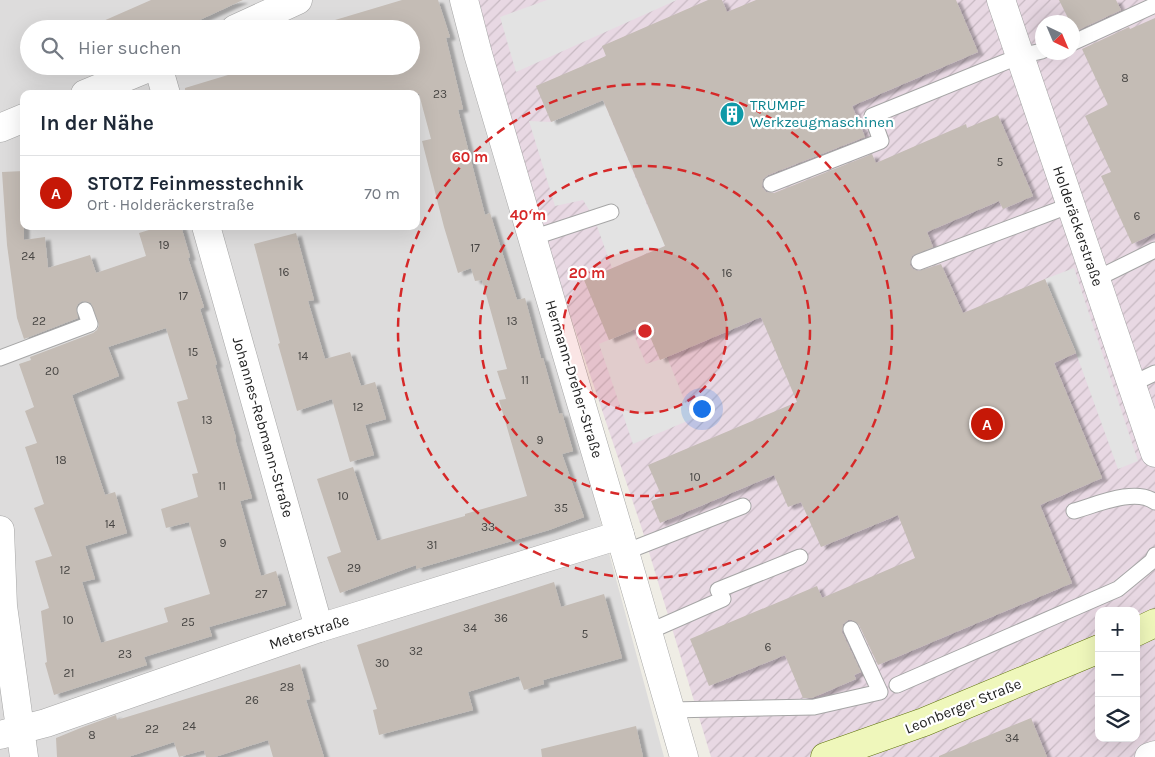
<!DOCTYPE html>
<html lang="de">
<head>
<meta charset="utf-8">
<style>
	body { margin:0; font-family:Karla,sans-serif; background:#f2f2f3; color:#1f2937 }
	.controls { position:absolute; right:15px; bottom:15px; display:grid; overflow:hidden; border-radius:10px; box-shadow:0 5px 20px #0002 }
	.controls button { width:45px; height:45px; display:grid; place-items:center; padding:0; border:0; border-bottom:1px solid #e0e1e3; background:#fff; color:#1f2937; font:25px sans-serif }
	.compass { position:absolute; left:1035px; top:15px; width:45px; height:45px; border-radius:50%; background:#fff; box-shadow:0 5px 20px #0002; rotate:136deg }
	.you { position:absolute; left:701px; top:408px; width:18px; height:18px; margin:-12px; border:4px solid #fff; border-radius:50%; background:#1a73e8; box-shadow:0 0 0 8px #1a73e833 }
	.badge { display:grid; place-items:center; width:32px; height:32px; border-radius:50%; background:#c61807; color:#fff; font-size:16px; font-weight:700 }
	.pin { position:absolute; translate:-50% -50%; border:2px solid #fff; box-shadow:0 1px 5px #0006 }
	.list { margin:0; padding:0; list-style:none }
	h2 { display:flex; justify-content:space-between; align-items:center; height:65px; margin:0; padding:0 20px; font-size:21px }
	h2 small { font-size:16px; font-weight:400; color:#747a83 }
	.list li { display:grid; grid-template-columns:32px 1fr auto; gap:15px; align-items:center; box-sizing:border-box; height:75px; padding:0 20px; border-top:1px solid #e0e1e3 }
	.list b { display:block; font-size:19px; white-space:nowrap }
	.list p { margin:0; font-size:16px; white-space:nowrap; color:#747a83 }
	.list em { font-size:16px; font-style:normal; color:#747a83 }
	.icon { flex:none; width:28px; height:28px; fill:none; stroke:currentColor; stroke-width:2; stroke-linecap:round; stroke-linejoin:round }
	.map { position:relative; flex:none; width:1155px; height:757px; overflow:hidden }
	.search { position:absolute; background:#fff; box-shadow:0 5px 20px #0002; left:20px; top:20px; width:400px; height:55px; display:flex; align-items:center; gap:12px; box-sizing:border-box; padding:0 18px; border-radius:28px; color:#747a83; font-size:19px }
	.panel { position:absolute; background:#fff; box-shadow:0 5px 20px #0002; left:20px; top:90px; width:400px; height:140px; border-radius:10px }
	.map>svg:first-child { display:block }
	.residential { fill:#dddcdc; fill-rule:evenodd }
	.industrial { fill:url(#industrial-furrows); fill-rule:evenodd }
	.parking { fill:#e3e3e3 }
	.building { fill:#c4bcb5; fill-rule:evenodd; filter:url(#shadow) }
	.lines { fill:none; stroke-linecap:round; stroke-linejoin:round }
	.service-casing { stroke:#a6a6a6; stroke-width:17 }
	.minor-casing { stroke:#a6a6a6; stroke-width:29 }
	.secondary-casing { stroke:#5e7309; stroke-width:29 }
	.service { stroke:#fff; stroke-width:15 }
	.minor { stroke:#fff; stroke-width:28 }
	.secondary { stroke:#eff7bb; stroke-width:28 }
	.ring { fill:none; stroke:#d62828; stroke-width:2.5; stroke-dasharray:9 6 }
	.labels { text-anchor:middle; stroke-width:4.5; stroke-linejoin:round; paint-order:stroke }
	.number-label { font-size:12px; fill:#484644 }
	.culture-label { font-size:15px; fill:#0d838f; stroke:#fff; text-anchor:start }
	.street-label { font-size:15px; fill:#1f1f1f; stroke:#fff }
	.centre { fill:#d62828; stroke:#fff; stroke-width:2.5 }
	.ring-label { font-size:15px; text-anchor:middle; font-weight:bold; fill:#d62828; stroke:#fff; stroke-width:4.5; stroke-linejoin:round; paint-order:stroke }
</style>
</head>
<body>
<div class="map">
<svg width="1155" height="757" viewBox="0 0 1155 757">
	<defs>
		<pattern id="industrial-furrows" width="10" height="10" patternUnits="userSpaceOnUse" patternTransform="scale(1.25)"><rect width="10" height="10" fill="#e8d8e3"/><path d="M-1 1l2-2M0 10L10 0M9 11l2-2" fill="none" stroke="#c7b9c2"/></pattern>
		<filter id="shadow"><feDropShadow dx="5.5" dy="3" stdDeviation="1" flood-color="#0004"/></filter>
	</defs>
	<rect width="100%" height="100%" fill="#efede5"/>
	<!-- residential -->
	<path class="residential" d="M0 0H460L664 757H0ZM29 29H411V66H29ZM24 94H416V226H24Z"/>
	<!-- industrial -->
	<path class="industrial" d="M464 0H1155V754L1146 757H711L642 529ZM1042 22H1072V52H1042ZM1099 611H1136V738H1099Z"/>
	<!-- parking -->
	<g class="parking">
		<path d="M547 0H677L516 72 500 17Z"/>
		<path d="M603 100 653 219 671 243 612 268 594 218 583 200 555 206 529 121 551 122Z"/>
		<path d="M1074 268 1138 461 1118 469 1076 353 1045 279Z"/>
		<path d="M632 330 646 364 667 357 692 419 633 444 599 344Z"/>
	</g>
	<!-- building -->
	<g class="building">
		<path d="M151 0H243L180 29H85Z"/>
		<path d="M402 0H438L450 37 446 38 463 109 458 110 485 215 490 213 517 300 525 298 541 358H543L559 414 562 413 573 451 562 454 584 517 549 530 416 569V565L340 593 327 557 341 552 317 479 353 467 377 541 465 516V514L527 496 499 400 506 399 497 371 507 369 482 280 475 281 471 268 458 273 444 227 422 141 431 139 419 94H185V88L258 66H411V29H326L325 23Z"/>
		<path d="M708 0H722L727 12 756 0H956L978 52 852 106 865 137 768 175 763 179 762 187 766 192 774 193 872 154 876 163 966 124 967 128 998 115 1033 196 1003 209 999 201 927 232 933 247 912 256 910 265 913 269 918 271 941 264 963 313 1045 279 1076 353 1054 363 1102 478 1040 505 1072 583 878 665 859 625 852 620H848L843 624 842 632 861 672 854 675 856 679 812 698H803L785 655 709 686 690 639 817 586 822 598 915 558 898 515 821 547 801 502 788 507 774 475 660 523 651 501 662 497 648 465 797 402 761 317 660 360 645 325 609 340 584 280 665 246 603 100 551 122 536 86 606 56 602 46Z"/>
		<path d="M1059 0H1116L1121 10 1074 32 1072 22H1070Z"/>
		<path d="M1155 18V233L1132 244 1101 176 1111 172 1085 116 1108 105 1082 49 1129 27 1130 29Z"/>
		<path d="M24 171V240L45 237 48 268 90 255 96 273 146 256 139 233 162 226H181L190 257 188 258 204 307 200 309 217 364 215 365 236 438 235 439 252 498 240 501 261 576 276 571 286 605 209 627 212 636 144 657 147 665 54 695 45 663 47 662 41 611 49 608 35 561 52 556 34 508 44 504 25 447 37 443 25 411 34 407 19 364 31 360 30 357 93 333 97 330 99 325 91 303 82 301 78 304 76 308 78 318 24 339 17 318 7 245 2 172ZM166 328 188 399 177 402 198 473 192 474 198 497 161 509 166 528 189 522 210 594 164 608 168 622 101 643 82 582 95 579 85 546 127 533 115 492 105 495 72 395 119 376 108 347Z"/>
		<path d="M296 233 314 300 308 301 325 359 350 352 361 386 375 382 386 419 365 425 374 455 350 462 332 399 297 411 278 344 280 343 254 244Z"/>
		<path d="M554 582 561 607 604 594 622 658 543 680 544 684 524 690 519 676 468 692 473 710 379 735 373 710 377 709 357 645Z"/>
		<path d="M300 664 310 699 306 700 324 757H273L268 740 215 757H206L204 750 179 757 174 742 128 757H57L56 738 83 727 116 715 117 720Z"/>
		<path d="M1031 718 1047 757H939V756Z"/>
		<path d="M636 726 643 757H542L541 749Z"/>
	</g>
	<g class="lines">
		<defs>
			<g id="service">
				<path d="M1072 43 1155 5"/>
				<path d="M771 184 881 141 872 116 1020 56 1042 51"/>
				<path d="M532 238 611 212"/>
				<path d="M919 262 1071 205"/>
				<path d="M1096 279 1155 250"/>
				<path d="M0 358 90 324 85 310"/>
				<path d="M1132 384 1155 373"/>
				<path d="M1074 511C1096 505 1135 487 1155 502"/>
				<path d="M625 552 743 506"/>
				<path d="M648 632 723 599 718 590 800 557"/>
				<path d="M897 685 1118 589 1152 561 1155 555"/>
				<path d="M671 710 814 707 880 692 851 629"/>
			</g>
			<g id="minor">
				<path d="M464 0 478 54 620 535 684 757"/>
				<path d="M1001 0 1155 453"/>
				<path d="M235 29 298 0"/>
				<path d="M158 66 166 94"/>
				<path d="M85 94 153 66"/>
				<path d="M0 128 24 118"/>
				<path d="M206 226 319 628"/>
				<path d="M0 530 3 606 24 757"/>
				<path d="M0 735 46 723 319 628 620 535"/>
				<path d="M1149 757 1155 755"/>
			</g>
			<g id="secondary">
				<path d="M1136 632 1155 623"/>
				<path d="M825 757 924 722 1099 649"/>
			</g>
		</defs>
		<!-- service casing -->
		<use href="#service" class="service-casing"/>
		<!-- minor casing -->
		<use href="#minor" class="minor-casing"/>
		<!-- secondary casing -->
		<use href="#secondary" class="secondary-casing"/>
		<!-- service -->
		<use href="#service" class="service"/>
		<!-- minor -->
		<use href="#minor" class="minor"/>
		<!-- secondary -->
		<use href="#secondary" class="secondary"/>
	</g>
	<!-- distance rings -->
	<circle cx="645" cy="331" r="82" fill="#d62828" fill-opacity=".12"/>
	<g class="ring">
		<circle cx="645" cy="331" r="82"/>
		<circle cx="645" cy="331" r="165"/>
		<circle cx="645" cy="331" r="247"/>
	</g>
	<!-- icons -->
	<defs>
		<symbol id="building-disc" viewBox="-11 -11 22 22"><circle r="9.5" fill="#0f9aa8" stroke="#fff"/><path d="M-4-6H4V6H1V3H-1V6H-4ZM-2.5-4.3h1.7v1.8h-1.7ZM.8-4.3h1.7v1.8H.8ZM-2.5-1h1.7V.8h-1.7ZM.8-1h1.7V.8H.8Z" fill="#fff"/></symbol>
	</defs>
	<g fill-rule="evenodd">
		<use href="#building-disc" x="718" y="100" width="28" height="28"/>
	</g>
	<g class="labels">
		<!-- number labels -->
		<g class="number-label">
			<text x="1125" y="82">8</text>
			<text x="440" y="98">23</text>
			<text x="1000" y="166">5</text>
			<text x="1137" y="220">6</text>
			<text x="164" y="249">19</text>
			<text x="475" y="252">17</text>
			<text x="28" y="260">24</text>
			<text x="284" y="276">16</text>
			<text x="727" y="277">16</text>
			<text x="183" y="300">17</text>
			<text x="39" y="325">22</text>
			<text x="512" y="325">13</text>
			<text x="193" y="356">15</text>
			<text x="303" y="360">14</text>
			<text x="52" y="375">20</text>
			<text x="525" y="384">11</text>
			<text x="358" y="411">12</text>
			<text x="207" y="424">13</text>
			<text x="540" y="444">9</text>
			<text x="61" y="464">18</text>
			<text x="695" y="481">10</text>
			<text x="222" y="490">11</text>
			<text x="343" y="500">10</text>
			<text x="561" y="512">35</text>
			<text x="110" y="528">14</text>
			<text x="488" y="531">33</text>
			<text x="223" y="547">9</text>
			<text x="432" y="549">31</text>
			<text x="354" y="572">29</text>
			<text x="65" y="574">12</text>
			<text x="261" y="598">27</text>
			<text x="501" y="622">36</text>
			<text x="68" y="624">10</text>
			<text x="188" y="626">25</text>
			<text x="470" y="632">34</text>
			<text x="585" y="638">5</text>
			<text x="768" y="651">6</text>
			<text x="416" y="655">32</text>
			<text x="125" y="658">23</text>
			<text x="382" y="667">30</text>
			<text x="69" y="677">21</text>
			<text x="287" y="691">28</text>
			<text x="252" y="704">26</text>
			<text x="189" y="730">24</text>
			<text x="152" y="733">22</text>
			<text x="92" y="739">8</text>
			<text x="1012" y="742">34</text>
		</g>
		<!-- culture labels -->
		<g class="culture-label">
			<text x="750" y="110">TRUMPF<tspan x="750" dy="17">Werkzeugmaschinen</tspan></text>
		</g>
		<!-- street labels -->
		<g class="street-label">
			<text transform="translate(1078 226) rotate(71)" y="5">Holderäckerstraße</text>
			<text transform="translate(574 379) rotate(73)" y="5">Hermann-Dreher-Straße</text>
			<text transform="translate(263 427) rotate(74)" y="5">Johannes-Rebmann-Straße</text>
			<text transform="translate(309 632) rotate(-18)" y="5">Meterstraße</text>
			<text transform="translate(963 706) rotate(-22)" y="5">Leonberger Straße</text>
		</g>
	</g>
	<circle cx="645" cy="331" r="8" class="centre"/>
	<g class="ring-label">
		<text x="470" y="162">60 m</text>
		<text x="528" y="220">40 m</text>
		<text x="587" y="278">20 m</text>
	</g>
</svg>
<div class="controls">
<button>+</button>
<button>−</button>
<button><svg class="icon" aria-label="layers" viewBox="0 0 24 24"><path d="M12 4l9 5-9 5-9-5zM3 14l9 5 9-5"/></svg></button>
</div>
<svg class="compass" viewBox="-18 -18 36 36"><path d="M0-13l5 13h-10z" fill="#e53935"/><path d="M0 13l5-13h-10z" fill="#747a83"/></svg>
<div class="you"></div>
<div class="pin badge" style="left:987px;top:424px">A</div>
<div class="search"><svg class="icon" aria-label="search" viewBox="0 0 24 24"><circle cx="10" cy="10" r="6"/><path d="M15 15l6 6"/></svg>Hier suchen</div>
<section class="panel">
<h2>In der Nähe<small></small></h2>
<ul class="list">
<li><span class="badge">A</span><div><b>STOTZ Feinmesstechnik</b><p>Ort · Holderäckerstraße</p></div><em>70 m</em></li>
</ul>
</section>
</div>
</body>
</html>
